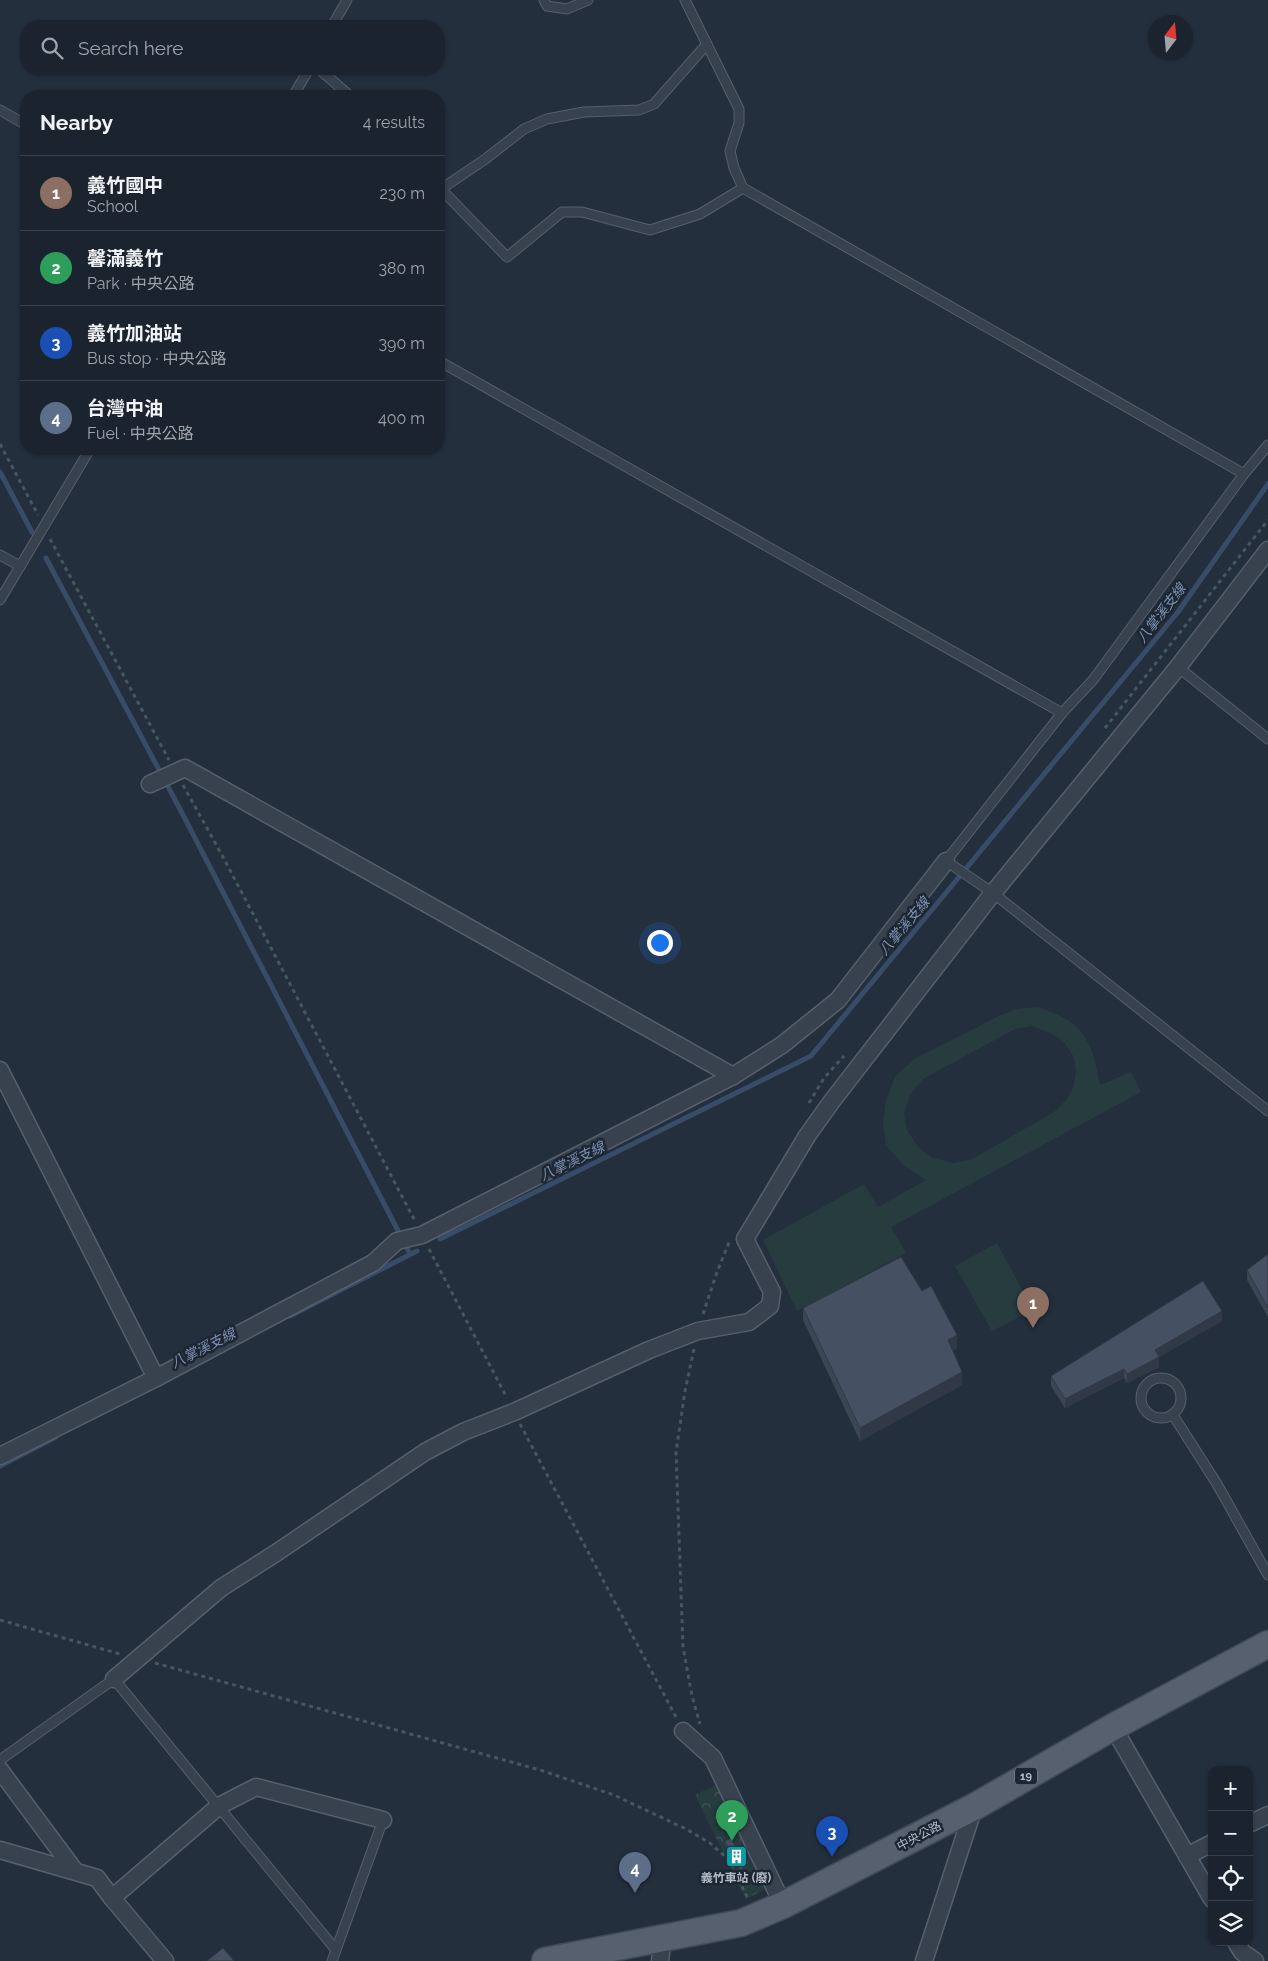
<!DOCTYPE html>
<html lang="en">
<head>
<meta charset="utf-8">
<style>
	body { margin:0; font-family:Raleway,"Noto Sans TC",sans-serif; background:#282f3a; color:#f1f3f6 }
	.controls { position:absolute; right:15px; bottom:15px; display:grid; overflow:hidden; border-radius:10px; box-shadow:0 1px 4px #0004 }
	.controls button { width:45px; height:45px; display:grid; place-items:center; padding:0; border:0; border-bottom:1px solid #39404a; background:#1b232e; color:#f1f3f6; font:25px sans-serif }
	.compass { position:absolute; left:1148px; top:15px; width:45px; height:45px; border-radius:50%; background:#1b232e; box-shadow:0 1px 4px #0004; rotate:16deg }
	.you { position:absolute; left:659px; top:942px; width:18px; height:18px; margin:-12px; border:4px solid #fff; border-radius:50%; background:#1a73e8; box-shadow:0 0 0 8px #1a73e833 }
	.badge { display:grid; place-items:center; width:32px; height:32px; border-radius:50%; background:#d93025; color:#fff; font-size:16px; font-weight:700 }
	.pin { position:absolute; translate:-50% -41px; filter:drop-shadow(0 1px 2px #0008) }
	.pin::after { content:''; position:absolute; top:26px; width:18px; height:15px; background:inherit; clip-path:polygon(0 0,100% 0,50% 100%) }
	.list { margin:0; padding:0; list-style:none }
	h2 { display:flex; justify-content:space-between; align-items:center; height:65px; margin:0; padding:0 20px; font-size:21px }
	h2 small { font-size:16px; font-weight:400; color:#a0a4aa }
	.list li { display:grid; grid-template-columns:32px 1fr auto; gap:15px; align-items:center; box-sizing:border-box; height:75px; padding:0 20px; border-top:1px solid #39404a }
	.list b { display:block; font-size:19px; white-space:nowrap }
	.list p { margin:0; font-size:16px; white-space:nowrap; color:#a0a4aa }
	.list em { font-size:16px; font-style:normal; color:#a0a4aa }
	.icon { flex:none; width:28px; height:28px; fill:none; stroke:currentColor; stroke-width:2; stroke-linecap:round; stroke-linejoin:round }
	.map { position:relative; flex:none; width:1268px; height:1961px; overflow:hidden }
	.search { position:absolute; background:#1b232e; box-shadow:0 1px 4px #0004; left:20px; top:20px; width:425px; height:55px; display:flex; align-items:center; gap:12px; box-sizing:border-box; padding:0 18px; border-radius:20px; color:#a0a4aa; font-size:19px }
	.panel { position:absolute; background:#1b232e; box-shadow:0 1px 4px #0004; left:20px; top:90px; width:425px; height:365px; border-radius:20px }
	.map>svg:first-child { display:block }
	.grass { fill:#263c3f; fill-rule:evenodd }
	.park { fill:url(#park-crowns) }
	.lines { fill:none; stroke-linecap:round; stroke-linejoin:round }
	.stream { stroke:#394c67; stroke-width:5 }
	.service-casing { stroke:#565f6c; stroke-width:11 }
	.minor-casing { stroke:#565f6c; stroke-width:19 }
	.primary-casing { stroke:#414a57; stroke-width:29 }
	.path { stroke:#44595c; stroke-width:3; stroke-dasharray:4 4; stroke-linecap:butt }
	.service { stroke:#38414e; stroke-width:9 }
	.minor { stroke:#38414e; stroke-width:16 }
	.primary { stroke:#56606e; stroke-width:26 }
	.wall { fill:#3b4654 }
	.shaded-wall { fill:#303945 }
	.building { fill:#455162; stroke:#303945 }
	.labels { text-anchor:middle; stroke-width:5; stroke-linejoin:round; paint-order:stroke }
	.shield { fill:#1d2633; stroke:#878f9c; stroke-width:1 }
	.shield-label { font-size:11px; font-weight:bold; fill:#b4bcc9 }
	.street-label { font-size:12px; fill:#b4bcc9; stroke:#1d2633 }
	.poi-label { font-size:12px; font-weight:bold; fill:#b4bcc9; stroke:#1d2633 }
	.water-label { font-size:14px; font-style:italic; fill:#7c92b1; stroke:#1d2633 }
</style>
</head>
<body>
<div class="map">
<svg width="1268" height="1961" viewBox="0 0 1268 1961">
	<defs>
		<pattern id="park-crowns" width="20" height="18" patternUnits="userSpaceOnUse" patternTransform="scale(1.25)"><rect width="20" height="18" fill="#263c3f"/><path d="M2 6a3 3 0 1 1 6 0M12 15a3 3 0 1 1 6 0" fill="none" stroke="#435659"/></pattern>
	</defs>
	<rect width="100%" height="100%" fill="#242f3e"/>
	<!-- grass -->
	<g class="grass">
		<path d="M1037 1007C1083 1021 1092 1039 1100 1085L1131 1072 1141 1092 891 1227 906 1253 797 1311 763 1240 864 1184 878 1207 926 1180 902 1164 886 1145 883 1123 886 1100 895 1077 914 1059 1001 1015 1017 1009ZM1032 1026 1050 1033 1063 1041 1074 1057 1076 1071 1074 1086 1067 1099 1054 1112 972 1159 954 1163 931 1157 918 1147 907 1130 904 1114 910 1095 923 1079 1015 1029Z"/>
		<path d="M997 1243 1033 1310 992 1331 955 1266Z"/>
	</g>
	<!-- park -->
	<path class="park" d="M718 1784 770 1887 746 1899 695 1795Z"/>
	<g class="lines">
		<!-- stream -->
		<g class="stream">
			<path d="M0 472 32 532"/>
			<path d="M46 558 181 811 410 1254"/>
			<path d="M440 1239 811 1056 1178 612 1268 484"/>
			<path d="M290 1316 417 1251"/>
			<path d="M0 1466 56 1437"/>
		</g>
		<defs>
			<g id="service">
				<path d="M544 0 547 6 567 9 588 0"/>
				<path d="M685 0 739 109V123L730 151 734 168 743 188"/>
				<path d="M332 26 347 0"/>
				<path d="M319 69 350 96"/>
				<path d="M293 96 309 69"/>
				<path d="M0 110 26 125"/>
				<path d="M439 187 507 257 562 212H582L650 230 700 214 743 188 1244 474"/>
				<path d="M441 189 484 160 524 129 547 119 584 112 639 110 654 104 707 44"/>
				<path d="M439 361 1062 713"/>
				<path d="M1268 445 1244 474 1093 680 1062 713 946 861 993 893 1268 1111"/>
				<path d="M0 555 20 566"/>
				<path d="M0 600 90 449"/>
				<path d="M1178 667 1268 739"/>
				<circle cx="1161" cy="1398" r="20"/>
				<path d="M1173 1415 1217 1484 1268 1575"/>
				<path d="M0 1760 114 1679 336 1950"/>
				<path d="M332 1961 383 1820"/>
			</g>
			<g id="minor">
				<path d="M150 784 185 768 733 1076"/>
				<path d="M0 1070 156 1378"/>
				<path d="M0 1456 156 1378 373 1263 397 1241 422 1235 733 1076 782 1045 838 1000 946 861"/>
				<path d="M114 1679 221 1588 276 1553 425 1452 463 1432 514 1412 649 1350 698 1331 749 1322 770 1306 772 1292 745 1239 807 1136 832 1101 993 893 1178 667 1268 550"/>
				<path d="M1113 1727 1212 1899"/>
				<path d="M683 1731 713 1758 783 1905"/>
				<path d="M0 1770 75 1871"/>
				<path d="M1249 1824 1268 1815"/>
				<path d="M0 1850 97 1878 112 1898 165 1961"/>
				<path d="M1187 1856 1212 1843"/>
				<path d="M112 1898 219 1806 256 1787 383 1820"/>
				<path d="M1236 1942 1242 1952 1255 1961"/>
				<path d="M660 1961 663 1938"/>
				<path d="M924 1961 974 1807"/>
			</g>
			<path id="primary" d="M545 1961 741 1923 783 1905 974 1807 1113 1727 1268 1644"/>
		</defs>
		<!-- service casing -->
		<use href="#service" class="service-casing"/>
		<!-- minor casing -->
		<use href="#minor" class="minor-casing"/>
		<!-- primary casing -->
		<use href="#primary" class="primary-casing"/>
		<!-- path -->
		<g class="path">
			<path d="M0 444 38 515"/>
			<path d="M50 539 169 760"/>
			<path d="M1105 728 1268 520"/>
			<path d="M183 785 223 857 415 1221"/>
			<path d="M809 1103 824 1078 844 1056"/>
			<path d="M429 1249 507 1398"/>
			<path d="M703 1314 717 1272 730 1240"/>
			<path d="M694 1349 685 1391 676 1452 683 1647 692 1696 700 1724"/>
			<path d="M520 1424 677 1719"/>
			<path d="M0 1620 120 1654"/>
			<path d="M155 1663 540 1770 614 1795 686 1829 710 1843 730 1861 748 1899"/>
		</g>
		<!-- service -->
		<use href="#service" class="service"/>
		<!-- minor -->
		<use href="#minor" class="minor"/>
		<!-- primary -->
		<use href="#primary" class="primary"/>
	</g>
	<!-- wall -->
	<g class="wall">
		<path d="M1268 1254V1317L1247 1280V1270Z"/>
		<path d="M922 1291 957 1348 952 1351 962 1385 860 1441 803 1320V1308Z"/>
		<path d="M1222 1321 1159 1357V1367L1127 1383 1124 1378 1065 1408 1051 1386V1376Z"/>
		<path d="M725 1841 746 1870 740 1873 725 1844Z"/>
	</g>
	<!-- shaded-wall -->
	<g class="shaded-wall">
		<path d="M1222 1311V1321L1159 1357V1367L1127 1383V1374L1155 1350Z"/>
		<path d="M957 1335V1348L948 1353V1340Z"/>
		<path d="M1124 1369V1378L1065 1408V1399Z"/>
		<path d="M962 1372V1385L860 1441V1428Z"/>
		<path d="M746 1866V1870L740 1873V1870Z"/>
	</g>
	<!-- building -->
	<g class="building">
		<path d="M1268 1254V1308L1247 1270Z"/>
		<path d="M901 1257 922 1291 931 1286 957 1335 948 1340 962 1372 860 1428 803 1308Z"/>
		<path d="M1203 1281 1222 1311 1155 1350 1159 1357 1127 1374 1124 1369 1065 1399 1051 1376Z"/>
		<path d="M731 1838 746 1866 740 1870 725 1841Z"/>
		<path d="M223 1948 234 1961H207Z"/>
	</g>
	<!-- icons -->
	<defs>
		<symbol id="building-square" viewBox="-11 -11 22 22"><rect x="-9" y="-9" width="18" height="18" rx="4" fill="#0f9aa8" stroke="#1d2633"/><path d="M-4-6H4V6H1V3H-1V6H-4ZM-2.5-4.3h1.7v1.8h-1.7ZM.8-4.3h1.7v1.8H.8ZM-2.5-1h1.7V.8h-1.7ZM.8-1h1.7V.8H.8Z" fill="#fff"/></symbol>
	</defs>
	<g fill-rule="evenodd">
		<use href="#building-square" x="724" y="1844" width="25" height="25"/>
	</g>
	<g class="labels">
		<!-- shield labels -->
		<rect class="shield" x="1015" y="1767.5" width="22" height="17" rx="4"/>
		<g class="shield-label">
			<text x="1026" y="1780">19</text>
		</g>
		<!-- street labels -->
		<g class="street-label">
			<text transform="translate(919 1836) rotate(-28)" y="4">中央公路</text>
		</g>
		<!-- poi labels -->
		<g class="poi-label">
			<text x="736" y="1882">義竹車站 (廢)</text>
		</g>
		<!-- water labels -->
		<g class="water-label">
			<text transform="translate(1161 613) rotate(-52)" y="5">八掌溪支線</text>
			<text transform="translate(904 926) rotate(-50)" y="5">八掌溪支線</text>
			<text transform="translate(572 1161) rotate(-26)" y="5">八掌溪支線</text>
			<text transform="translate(203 1348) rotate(-27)" y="5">八掌溪支線</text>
		</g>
	</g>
</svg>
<div class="controls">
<button>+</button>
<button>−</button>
<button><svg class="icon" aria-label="locate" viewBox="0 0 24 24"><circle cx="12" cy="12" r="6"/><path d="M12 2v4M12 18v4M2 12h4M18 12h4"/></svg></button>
<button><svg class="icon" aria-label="layers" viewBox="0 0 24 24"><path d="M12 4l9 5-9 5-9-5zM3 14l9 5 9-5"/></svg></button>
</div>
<svg class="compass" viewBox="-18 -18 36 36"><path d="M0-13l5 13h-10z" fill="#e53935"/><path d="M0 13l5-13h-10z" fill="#a0a4aa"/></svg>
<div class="you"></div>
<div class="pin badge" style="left:1033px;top:1328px;background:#8d6e63">1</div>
<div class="pin badge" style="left:732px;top:1841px;background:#2e9e5b">2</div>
<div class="pin badge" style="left:832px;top:1857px;background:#1a4fb4">3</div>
<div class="pin badge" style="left:635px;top:1893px;background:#5c6f8a">4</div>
<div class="search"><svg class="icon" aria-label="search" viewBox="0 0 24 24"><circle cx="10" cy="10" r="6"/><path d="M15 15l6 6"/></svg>Search here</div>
<section class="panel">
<h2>Nearby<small>4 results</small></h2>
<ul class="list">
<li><span class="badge" style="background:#8d6e63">1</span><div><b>義竹國中</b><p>School</p></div><em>230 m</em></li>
<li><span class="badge" style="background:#2e9e5b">2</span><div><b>馨滿義竹</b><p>Park · 中央公路</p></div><em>380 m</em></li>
<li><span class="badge" style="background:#1a4fb4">3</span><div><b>義竹加油站</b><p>Bus stop · 中央公路</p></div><em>390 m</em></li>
<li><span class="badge" style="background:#5c6f8a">4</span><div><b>台灣中油</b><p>Fuel · 中央公路</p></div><em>400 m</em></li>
</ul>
</section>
</div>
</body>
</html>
